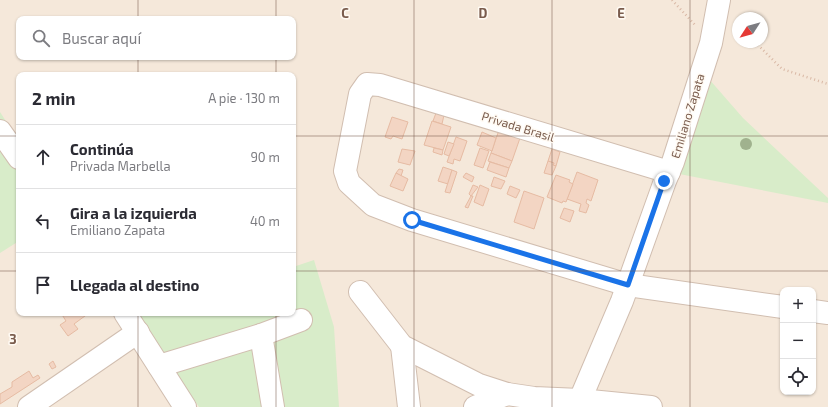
<!DOCTYPE html>
<html lang="es">
<head>
<meta charset="utf-8">
<style>
	body { margin:0; font-family:"Exo 2",sans-serif; background:#f7f7f7; color:#2b2b33 }
	.controls { position:absolute; right:12px; bottom:12px; display:grid; overflow:hidden; border-radius:8px; box-shadow:0 1px 3px #0004 }
	.controls button { width:36px; height:36px; display:grid; place-items:center; padding:0; border:0; border-bottom:1px solid #e1e1e2; background:#fff; color:#2b2b33; font:20px sans-serif }
	.compass { position:absolute; left:732px; top:12px; width:36px; height:36px; border-radius:50%; background:#fff; box-shadow:0 1px 3px #0004; rotate:234deg }
	.stop { position:absolute; width:12px; height:12px; margin:-9px; border:3px solid #1a73e8; border-radius:50%; background:#fff }
	.stop.end { background:#1a73e8; border-color:#fff; box-shadow:0 1px 4px #0008 }
	.list { margin:0; padding:0; list-style:none }
	h2 { display:flex; justify-content:space-between; align-items:center; height:52px; margin:0; padding:0 16px; font-size:17px }
	h2 small { font-size:13px; font-weight:400; color:#7c7c81 }
	.list li { display:grid; grid-template-columns:26px 1fr auto; gap:12px; align-items:center; box-sizing:border-box; height:64px; padding:0 16px; border-top:1px solid #e1e1e2 }
	.list b { display:block; font-size:15px; white-space:nowrap }
	.list p { margin:0; font-size:13px; white-space:nowrap; color:#7c7c81 }
	.list em { font-size:13px; font-style:normal; color:#7c7c81 }
	.icon { flex:none; width:22px; height:22px; fill:none; stroke:currentColor; stroke-width:2; stroke-linecap:round; stroke-linejoin:round }
	.map { position:relative; flex:none; width:828px; height:407px; overflow:hidden }
	.search { position:absolute; background:#fff; box-shadow:0 1px 3px #0004; left:16px; top:16px; width:280px; height:44px; display:flex; align-items:center; gap:10px; box-sizing:border-box; padding:0 14px; border-radius:8px; color:#7c7c81; font-size:15px }
	.panel { position:absolute; background:#fff; box-shadow:0 1px 3px #0004; left:16px; top:72px; width:280px; height:244px; border-radius:8px }
	.map>svg:first-child { display:block }
	.residential { fill:#f5e8da; fill-rule:evenodd }
	.green { fill:#d8ecc9 }
	.building { fill:#f3d5c3; stroke:#e6bba3 }
	.lines { fill:none; stroke-linecap:round; stroke-linejoin:round }
	.minor-casing { stroke:#d1beb0; stroke-width:24 }
	.path { stroke:#d9b8a5; stroke-width:2.5; stroke-dasharray:1 3; stroke-linecap:butt }
	.minor { stroke:#fff; stroke-width:22 }
	.tree { fill:#a0b28e }
	.route { stroke:#1a73e8; stroke-width:5 }
	.grid { fill:none; stroke:#7a5c4d; stroke-width:1; stroke-opacity:0.55 }
	.labels { text-anchor:middle; stroke-width:3; stroke-linejoin:round; paint-order:stroke }
	.street-label { font-size:12px; fill:#7a5c4d; stroke:#fffaf3 }
	.grid-label { font-size:13px; text-anchor:middle; font-weight:bold; fill:#7a5c4d; stroke:#fffaf3; stroke-width:3; stroke-linejoin:round; paint-order:stroke }
</style>
</head>
<body>
<div class="map">
<svg width="828" height="407" viewBox="0 0 828 407">
	<rect width="100%" height="100%" fill="#fdf6ec"/>
	<!-- residential -->
	<path class="residential" d="M0 0H828V407H0ZM738 18H762V42H738ZM19 19H293V57H19ZM19 75H293V313H19ZM783 290H813V392H783Z"/>
	<!-- green -->
	<g class="green">
		<path d="M702 71 743 118 828 198V203L669 172Z"/>
		<path d="M0 112 19 141V241L0 253Z"/>
		<path d="M314 260 334 327 339 407H199L138 317 151 313H293V267Z"/>
	</g>
	<!-- building -->
	<g class="building">
		<path d="M436 113 444 115 442 124 433 121Z"/>
		<path d="M392 117 408 122 402 139 393 136 391 139 385 137Z"/>
		<path d="M432 121 451 127 443 150 424 145Z"/>
		<path d="M499 130 520 138 512 161 491 153Z"/>
		<path d="M482 132 496 138 492 151 477 145Z"/>
		<path d="M456 137 467 141 460 161 454 159 453 164 447 162Z"/>
		<path d="M448 142 454 144 449 156 444 154Z"/>
		<path d="M434 148 443 150 442 155 433 152Z"/>
		<path d="M480 148 489 151 483 168 474 165Z"/>
		<path d="M402 149 415 151 410 165 398 162Z"/>
		<path d="M552 149 560 152 556 166 553 165 554 163 548 161Z"/>
		<path d="M491 153 512 161 509 168 488 161Z"/>
		<path d="M548 161 554 163 553 165 556 166 552 175 544 173Z"/>
		<path d="M490 162 509 168 506 177 487 170Z"/>
		<path d="M443 167 452 170 448 184 438 181Z"/>
		<path d="M399 169 403 170 401 176 396 173Z"/>
		<path d="M452 170 457 172 450 193 445 192Z"/>
		<path d="M577 172 598 180 591 201 587 199 586 203 589 205 586 213 579 211 581 204 567 199Z"/>
		<path d="M396 173 408 179 403 191 390 186Z"/>
		<path d="M466 173 474 177 472 182 463 177Z"/>
		<path d="M556 175 570 180 569 182 573 184 566 202 563 201 562 203 547 197Z"/>
		<path d="M494 177 505 181 501 189 491 186Z"/>
		<path d="M473 185 478 187 471 196 469 194Z"/>
		<path d="M480 185 489 189 483 206 474 202Z"/>
		<path d="M510 186 520 190 516 198 507 194Z"/>
		<path d="M524 191 544 198 534 229 514 222Z"/>
		<path d="M471 196H473L468 208 465 207Z"/>
		<path d="M564 208 574 211 570 222 560 218Z"/>
		<path d="M61 313H89L74 324 78 329 68 336 60 325 66 321Z"/>
		<path d="M53 361 56 367 52 369 49 364Z"/>
		<path d="M29 371 33 378 38 375 40 378 0 404V394L12 387V382Z"/>
	</g>
	<g class="lines">
		<defs>
			<g id="minor">
				<path d="M0 131 19 158"/>
				<path d="M669 172 380 85 367 84 360 94 345 171 349 183 373 205 412 220 628 285 783 307"/>
				<path d="M360 292 402 346 479 385 507 394 534 398 580 400 651 407"/>
				<path d="M813 311 828 313"/>
				<path d="M125 313 185 407"/>
				<path d="M261 335 301 320"/>
				<path d="M402 346 409 407"/>
				<path d="M159 366 261 335 273 407"/>
				<path d="M29 407 138 332"/>
				<path d="M475 407 507 394"/>
				<path d="M577 407 622 301 665 181 673 162 711 43 719 0"/>
			</g>
		</defs>
		<!-- minor casing -->
		<use href="#minor" class="minor-casing"/>
		<!-- path -->
		<g class="path">
			<path d="M672 0 696 26"/>
			<path d="M755 42 782 69 828 84"/>
		</g>
		<!-- minor -->
		<use href="#minor" class="minor"/>
	</g>
	<!-- trees -->
	<circle class="tree" cx="746" cy="144" r="6"/>
	<g class="lines">
		<!-- route -->
		<path class="route" d="M412 220 628 285 664 181"/>
	</g>
	<!-- grid -->
	<path class="grid" d="M138 0V19M276 0V19M414 0V407M552 0V407M690 0V407M138 57V75M276 57V75M0 136H19M293 136H828M0 271H19M293 271H828M138 313V407M276 313V407"/>
	<g class="labels">
		<!-- street labels -->
		<g class="street-label">
			<text transform="translate(688 116) rotate(-73)" y="4">Emiliano Zapata</text>
			<text transform="translate(518 127) rotate(17)" y="4">Privada Brasil</text>
		</g>
	</g>
	<g class="grid-label">
		<text x="345" y="18">C</text>
		<text x="483" y="18">D</text>
		<text x="621" y="18">E</text>
		<text x="13" y="344">3</text>
	</g>
</svg>
<div class="controls">
<button>+</button>
<button>−</button>
<button><svg class="icon" aria-label="locate" viewBox="0 0 24 24"><circle cx="12" cy="12" r="6"/><path d="M12 2v4M12 18v4M2 12h4M18 12h4"/></svg></button>
</div>
<svg class="compass" viewBox="-18 -18 36 36"><path d="M0-13l5 13h-10z" fill="#e53935"/><path d="M0 13l5-13h-10z" fill="#7c7c81"/></svg>
<div class="stop" style="left:412px;top:220px"></div>
<div class="stop end" style="left:664px;top:181px"></div>
<div class="search"><svg class="icon" aria-label="search" viewBox="0 0 24 24"><circle cx="10" cy="10" r="6"/><path d="M15 15l6 6"/></svg>Buscar aquí</div>
<section class="panel">
<h2>2 min<small>A pie · 130 m</small></h2>
<ul class="list">
<li><svg class="icon" aria-label="ahead" viewBox="0 0 24 24"><path d="M12 20V5M6 11l6-6 6 6"/></svg><div><b>Continúa</b><p>Privada Marbella</p></div><em>90 m</em></li>
<li><svg class="icon" aria-label="left" viewBox="0 0 24 24"><path d="M17 20v-9H6M10 6l-5 5 5 5"/></svg><div><b>Gira a la izquierda</b><p>Emiliano Zapata</p></div><em>40 m</em></li>
<li><svg class="icon" aria-label="arrive" viewBox="0 0 24 24"><path d="M6 21V4h12l-3 4 3 4H6"/></svg><div><b>Llegada al destino</b></div></li>
</ul>
</section>
</div>
</body>
</html>
